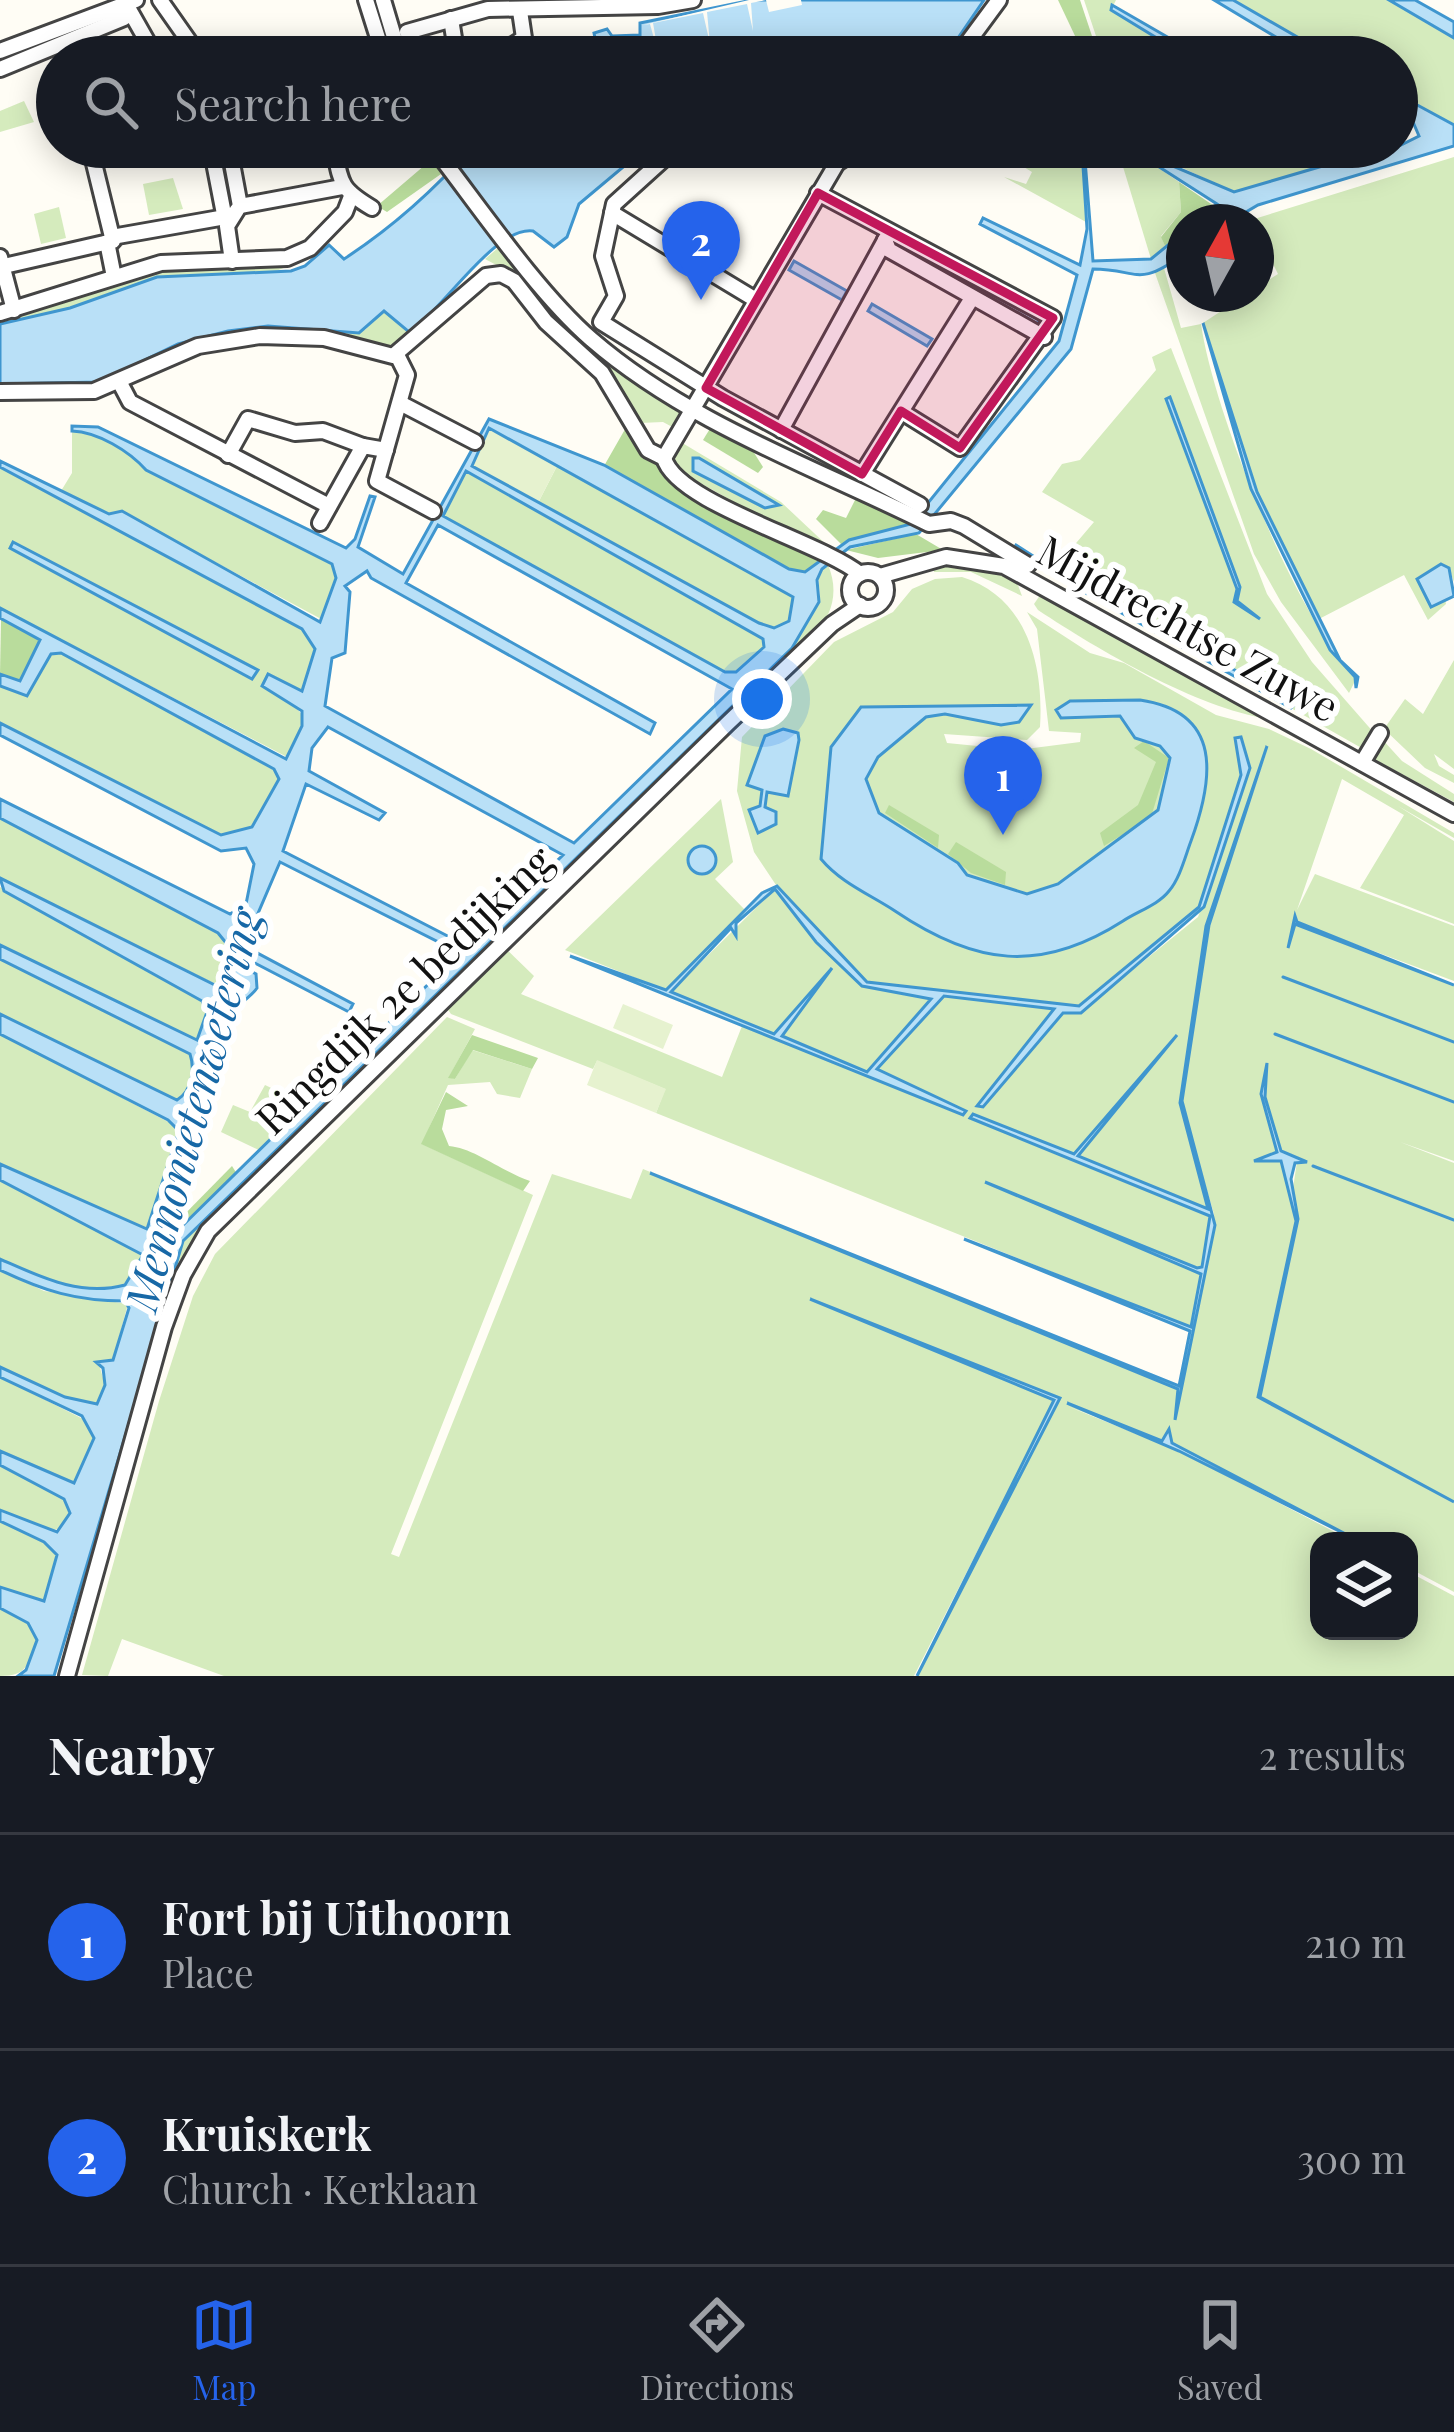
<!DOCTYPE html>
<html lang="en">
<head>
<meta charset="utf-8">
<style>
	body { margin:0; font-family:"Playfair Display",serif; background:#20242c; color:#f1f3f6 }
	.controls { position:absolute; right:36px; bottom:36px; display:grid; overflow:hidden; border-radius:24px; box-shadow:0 6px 30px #0003 }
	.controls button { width:108px; height:108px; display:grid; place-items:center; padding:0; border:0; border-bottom:3px solid #363941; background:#171b24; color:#f1f3f6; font:60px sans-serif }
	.compass { position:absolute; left:1166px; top:204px; width:108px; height:108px; border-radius:50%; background:#171b24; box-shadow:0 6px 30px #0003; rotate:8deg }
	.you { position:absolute; left:762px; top:699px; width:42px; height:42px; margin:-30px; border:9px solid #fff; border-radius:50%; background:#1a73e8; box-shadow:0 0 0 18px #1a73e833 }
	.badge { display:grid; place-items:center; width:78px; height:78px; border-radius:50%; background:#2563eb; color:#fff; font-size:39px; font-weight:700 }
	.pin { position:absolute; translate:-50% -99px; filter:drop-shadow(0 3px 6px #0008) }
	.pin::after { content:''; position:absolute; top:63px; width:42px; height:36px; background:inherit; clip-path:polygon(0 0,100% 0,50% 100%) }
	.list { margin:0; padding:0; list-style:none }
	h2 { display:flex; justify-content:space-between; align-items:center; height:156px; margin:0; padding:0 48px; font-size:51px }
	h2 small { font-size:39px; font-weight:400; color:#9ea1a6 }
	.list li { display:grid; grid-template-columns:78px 1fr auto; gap:36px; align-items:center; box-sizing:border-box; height:216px; padding:0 48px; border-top:3px solid #363941 }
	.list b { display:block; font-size:45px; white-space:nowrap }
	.list p { margin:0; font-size:39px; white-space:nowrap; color:#9ea1a6 }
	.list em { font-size:39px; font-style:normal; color:#9ea1a6 }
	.icon { flex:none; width:66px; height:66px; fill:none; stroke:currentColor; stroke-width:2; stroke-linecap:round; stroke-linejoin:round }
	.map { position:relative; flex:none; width:1454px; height:1676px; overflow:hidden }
	.search { position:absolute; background:#171b24; box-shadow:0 6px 30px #0003; left:36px; right:36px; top:36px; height:132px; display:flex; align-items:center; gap:30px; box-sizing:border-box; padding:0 42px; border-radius:66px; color:#9ea1a6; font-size:45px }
	.sheet { height:588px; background:#171b24 }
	nav { display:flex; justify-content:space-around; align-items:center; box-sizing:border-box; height:168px; border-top:3px solid #363941; background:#171b24; font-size:33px; color:#9ea1a6 }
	nav a { display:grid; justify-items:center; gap:6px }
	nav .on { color:#2563eb }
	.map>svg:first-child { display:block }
	.green { fill:#d5ebbd; fill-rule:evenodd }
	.forest { fill:#b9dc9c }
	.pitch { fill:#e6f2cf }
	.water { fill:#b9e0f7; stroke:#3f96cf; stroke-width:3; fill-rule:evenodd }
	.pier { fill:#fffdf5 }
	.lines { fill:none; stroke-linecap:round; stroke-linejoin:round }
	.stream { stroke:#3f96cf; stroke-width:3 }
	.minor-casing { stroke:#444; stroke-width:20 }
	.minor { stroke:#fff; stroke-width:14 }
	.marked { fill:#c2185b; fill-opacity:0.2; stroke:#c2185b; stroke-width:9; stroke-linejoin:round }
	.labels { text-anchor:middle; stroke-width:12; stroke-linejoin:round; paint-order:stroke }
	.street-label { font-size:42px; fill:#111; stroke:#fff }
	.water-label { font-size:45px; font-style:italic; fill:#1768a6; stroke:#fff }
</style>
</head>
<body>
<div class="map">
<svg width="1454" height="1676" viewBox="0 0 1454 1676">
	<rect width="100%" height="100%" fill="#fffdf5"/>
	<!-- green -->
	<g class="green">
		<path d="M1084 0H1116L1111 10 1188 57H1103Z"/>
		<path d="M1233 0H1389L1454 38V125L1397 94V57H1332Z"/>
		<path d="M24 101 34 122 0 132V111Z"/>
		<path d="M1021 147H1044L1083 166 1086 222 1004 177 1026 184 1032 172 1014 161Z"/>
		<path d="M1117 147H1128L1179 182 1181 212 1161 236 1165 246 1151 259Z"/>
		<path d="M1138 147H1326L1335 161 1234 192Z"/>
		<path d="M1454 157V582L1449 568 1431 606 1445 598 1446 604 1428 620 1404 575 1319 619 1257 492 1203 323 1247 294H1256V288L1278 274 1251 220Z"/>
		<path d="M173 178 183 209 149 215 143 184Z"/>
		<path d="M59 207 66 238 41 244 34 214Z"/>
		<path d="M498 248 575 329 680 409 676 429 663 422 640 423 605 366 574 341 517 276 485 259Z"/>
		<path d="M289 264C272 281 209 272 181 275 118 282 63 320 0 324V316L168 267Z"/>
		<path d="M1164 268 1181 328 1201 324C1214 414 1295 614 1356 679L1349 693 1281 602 1254 554 1155 273Z"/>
		<path d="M383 311 410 334 391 349 342 332 365 330Z"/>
		<path d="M1171 348 1267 594 1312 662 1375 734 1365 750 1291 708 1294 703 1054 569 1094 522 1042 492 1062 464 1080 460 1156 370 1152 357Z"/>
		<path d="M72 431C98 432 130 451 146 470L332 564 336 578 323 620 122 512 109 514 61 491 72 473Z"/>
		<path d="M679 441 781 502 831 549 774 524 673 468Z"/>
		<path d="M558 464 793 597 789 621 774 628 759 623 538 503Z"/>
		<path d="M0 467 302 629 315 649 305 688 297 691 268 675 304 717 289 758 0 608Z"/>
		<path d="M466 471 764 639V646L736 673 725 672 442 515Z"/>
		<path d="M946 562 984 564 1015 577 1022 596 971 572H934L932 565Z"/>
		<path d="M828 565C843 600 826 632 792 648L820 596 818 574Z"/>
		<path d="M962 577C1027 597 1044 665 1040 727L1027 740 944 734 947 743 1018 750 1080 742 1081 733 1049 731 1037 629 1027 612 1090 653 1124 663 1216 715 1269 729 1311 749 1454 833V838L1398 806 1454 841V924L1360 888 1404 815 1342 779 1297 910 1315 874 1454 926V981L1296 922 1297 917 1295 924 1454 985V1161L1400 1142 1454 1163V1592L1409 1568V1541H1359L1171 1442 1169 1430 1163 1442 1067 1406 1179 1451 1352 1541H1319V1631H1409V1572L1454 1596V1676H917L1059 1399 989 1372 1054 1400 914 1676H224L122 1639 108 1676 82 1675 159 1401 193 1296 215 1254 447 1017 475 1029 449 1077 455 1079 472 1050 532 1069 520 1098 497 1094 490 1082 448 1085 422 1144 533 1195 391 1554 399 1557 552 1174 631 1199 643 1169 1179 1389 1174 1420 1214 1214 1180 1101 1208 1209 1078 1156 1177 1036 1074 1155 974 1114 1210 1216 1202 1268H1197L1021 1198 1202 1274 1192 1328 656 1113 665 1089 597 1061 593 1069 451 1014 444 1004 504 947 534 976 521 994 722 1077 742 1026 963 1115 877 1069 944 996 1054 1009 978 1105 983 1106 1063 1013 1081 1012 1198 917 1250 768 1235 739 1241 775 1199 907 1079 1006 866 982 778 888 754 852 737 791 742 737 834 642 893 612 912 589 935 579ZM1268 747 1209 925 1183 1086 1206 926ZM1268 1063 1265 1097 1282 1153 1297 1162 1292 1194 1281 1162 1254 1161 1277 1152 1261 1094Z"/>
		<path d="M1043 591 1268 719C1195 707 1100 651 1038 610L1034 604Z"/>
		<path d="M61 653 279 773 278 785 252 827 221 835 0 723V686L27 696 51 654Z"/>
		<path d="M1454 660V769L1434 754 1439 766 1454 775V783L1425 768 1384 729 1405 699 1423 714Z"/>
		<path d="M1382 739 1402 761 1454 794V802L1370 757Z"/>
		<path d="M721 799 733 862 715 879 745 910 666 990 565 950Z"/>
		<path d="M0 818 218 933 231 949 221 986 118 941 0 878Z"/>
		<path d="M0 887 202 1001 207 1013 197 1041 0 945Z"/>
		<path d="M775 889 863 986 931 1000 867 1072 781 1036 832 968 774 1034 671 992Z"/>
		<path d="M0 959 190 1054 194 1065 183 1098 178 1100 0 1014Z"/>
		<path d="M0 1034 178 1127 147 1229 0 1164Z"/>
		<path d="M265 1085 307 1105 261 1151 221 1132 233 1105 250 1112Z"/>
		<path d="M0 1180 140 1250 142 1263 126 1285C80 1297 41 1277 0 1259Z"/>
		<path d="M221 1205 155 1326 183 1241Z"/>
		<path d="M0 1270 44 1291 128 1304 113 1359 99 1364 105 1385 97 1404 65 1397 0 1367Z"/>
		<path d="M0 1377 89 1422 94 1438 74 1483 0 1451Z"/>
		<path d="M0 1465 65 1499 70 1513 65 1527 50 1531 0 1510Z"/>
		<path d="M0 1521 44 1542 57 1555 44 1601 0 1587Z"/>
		<path d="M0 1608 28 1623 37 1640C28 1664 28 1676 0 1676Z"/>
	</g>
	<!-- forest -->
	<g class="forest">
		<path d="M1058 0H1080L1099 57H1085Z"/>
		<path d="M240 147H296L298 151 330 147 331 150 242 161Z"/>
		<path d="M413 147H425L441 174 387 212 377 206 425 165Z"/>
		<path d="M1179 182 1217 208 1198 222H1184V232L1165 246 1161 237 1181 212Z"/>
		<path d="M628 424C666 496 753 523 822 558L805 572 789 569 604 466Z"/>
		<path d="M711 427 751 448 763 467 758 473 703 440Z"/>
		<path d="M857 496 914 521 902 529 842 545 816 519 823 510 846 518Z"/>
		<path d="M916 534 943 550 878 558 846 550Z"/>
		<path d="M1 618 40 640 19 683 0 674Z"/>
		<path d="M1144 741 1169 758 1151 817 1104 846 1100 833 1138 805 1156 762 1134 748Z"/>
		<path d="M889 805 939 835 938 848 885 813Z"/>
		<path d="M956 842 1006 872 1005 885 971 873 948 854Z"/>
		<path d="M472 1035 538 1058 532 1069 473 1050 455 1079 448 1078Z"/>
		<path d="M446 1092 468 1106 446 1110 442 1129 449 1146C474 1148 503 1172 530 1181L523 1191 421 1144Z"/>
		<path d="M232 1166 237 1174 173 1235V1226Z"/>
	</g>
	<!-- pitch -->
	<g class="pitch">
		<path d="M489 428 558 464 538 503 469 465Z"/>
		<path d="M623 1004 673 1025 663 1049 613 1028Z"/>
		<path d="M597 1060 666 1089 656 1113 587 1085Z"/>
	</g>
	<!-- water -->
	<g class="water">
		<path d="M752 0H769L772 8 797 0H984L945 57H566L596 43 594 33 607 29 612 36 640 35V23Z"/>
		<path d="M1214 0H1233L1332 57H1309Z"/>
		<path d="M1389 0H1415L1454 22V38Z"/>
		<path d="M1112 5 1202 57H1188L1111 10Z"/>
		<path d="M1397 94 1454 125V146L1258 205 1229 222H1198L1217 204 1128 147 1234 192 1326 165 1335 160 1326 147H1397L1419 136 1413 122 1397 112Z"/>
		<path d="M472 147H647L579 204 567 237 554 247 533 231C495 226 445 308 409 332L384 311 359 333 268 326 228 331 178 344 99 382 0 384V324L70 308 157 277 291 271 305 266 329 245 344 259C393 227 436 188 472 147Z"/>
		<path d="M1072 147H1084L1093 261 1151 259 1184 232V254C1136 289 1139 269 1093 269L1071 349 919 533 850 547 822 569 817 580 819 602 792 648 183 1241 54 1676H18L26 1670 37 1640 28 1623 0 1608V1587L44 1601 57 1555 44 1542 0 1521V1510L57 1532 70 1513 64 1499 0 1465V1451L74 1483 94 1438 82 1416 0 1377V1367L65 1397 97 1404 105 1385 103 1368 96 1362 113 1360 129 1308 125 1301C76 1301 44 1291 0 1270V1259C41 1277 80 1297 125 1285L143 1255 0 1180V1164L147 1229 179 1131 168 1120 0 1034V1014L177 1100C192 1091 195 1069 190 1054L0 959V945L197 1040 207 1012 202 1001 4 891 0 878 217 986 224 982 231 949 218 933 0 818V799L230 914 246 904 254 864 246 848 221 851 0 735V723L221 835 252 827 279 779 274 769 61 653 51 654 27 696 0 686V674L20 681 40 640 0 618V608L286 759 302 726V711L262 686 268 674 302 691 315 649 302 629 0 467V461L109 514 122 511 320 622 336 578 332 564 146 470C129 451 98 432 72 431V426L98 427 346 548 355 539 370 496 375 497 358 547 403 574 489 419 604 465 789 569 805 572 849 540 911 524 1059 341 1077 275 980 224 983 218 1080 265 1087 229 1083 166 1067 157ZM489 428 793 597 789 621 774 628 759 623 472 466ZM466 471 763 639 764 647 736 672H725L443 516ZM438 525 732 689 574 843 325 706 332 658 345 653 350 592 345 586 367 571 371 578 650 734 655 723 406 583ZM328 727 563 855 467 946 283 851 306 784 379 820 385 813 309 771 312 748ZM280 862 460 953 173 1235C170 1192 219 1051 239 1008 243 999 252 996 257 988L256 974 245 968 249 960 349 1012 353 1004 244 946Z"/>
		<path d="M901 244 1039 320 1037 325 899 248Z"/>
		<path d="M794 261 847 291 842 300 789 270Z"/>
		<path d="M872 304 932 339 927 346 868 311Z"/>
		<path d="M1203 323 1257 492 1340 660 1358 677 1356 688 1355 677 1330 650 1251 489Z"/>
		<path d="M1170 397 1240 587 1237 601 1260 619 1234 602 1237 589 1166 399Z"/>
		<path d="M693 458H699L779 505 765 508 693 471Z"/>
		<path d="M13 542 258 670 252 679 10 548Z"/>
		<path d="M1016 545 1044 563 1295 704 1291 708 1050 573 1013 550Z"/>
		<path d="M1441 564 1449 568 1454 596 1431 607 1417 579Z"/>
		<path d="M1140 700C1223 712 1214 778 1191 841 1185 857 1180 878 1169 891 1158 905 1138 911 1123 921 1040 974 975 965 895 911 869 894 841 883 821 859L831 747 861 707 1031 705 1019 722 1001 725 945 714 926 717 878 757 866 779 879 813 958 863 967 875 1027 894 1058 884 1158 810 1170 758 1160 746 1135 738 1120 716 1061 718 1056 710 1070 701Z"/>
		<path d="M783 729 798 733 799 740 788 796 767 792 765 807 776 812V824L758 833 749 810 760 806 762 790 747 785 765 736Z"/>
		<path d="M1241 737 1250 768 1204 907 1081 1013H1063L983 1107 977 1106 1054 1009 944 996 877 1069 966 1111 963 1115 570 956 666 990 762 893 777 886 867 982 1079 1006 1199 907 1241 775 1235 738ZM775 889 816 942 862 986 931 999 867 1072 782 1036 832 968 774 1034 671 992 731 928 736 936V923Z"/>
		<path d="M1267 746 1209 925 1182 1101 1215 1225 1175 1420 1178 1389 650 1173 1179 1386 1190 1331 964 1239 1191 1327 1201 1274 985 1182 1197 1268 1202 1267 1210 1216 970 1118 973 1114 1074 1154 1177 1035 1078 1156 1208 1209 1180 1103 1206 926Z"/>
		<circle cx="702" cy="860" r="14"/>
		<path d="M1295 916 1297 922 1454 985 1295 924 1288 948Z"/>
		<path d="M1267 1063 1265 1097 1281 1151 1307 1162 1295 1163 1291 1179 1298 1219 1260 1397 1454 1502 1258 1397 1296 1221 1281 1161H1254L1277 1152 1261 1094Z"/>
		<path d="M810 1299 1060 1398 917 1676 1054 1400Z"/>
		<path d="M1067 1403 1162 1441 1169 1429 1172 1443 1359 1541 1179 1451Z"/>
	</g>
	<!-- pier -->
	<path class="pier" d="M749 0H801L802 5 769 12 766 0 751 3 753 31 747 4 707 12 710 44 703 13 653 23 659 57 650 24 643 25Z"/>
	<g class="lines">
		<!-- stream -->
		<g class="stream">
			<path d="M1283 977 1454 1042"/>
			<path d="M1275 1034 1454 1102"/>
			<path d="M1313 1166 1454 1220"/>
		</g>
		<defs>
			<g id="minor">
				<path d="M160 0 200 57"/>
				<path d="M366 0 384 57"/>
				<path d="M383 0 400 57"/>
				<path d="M126 4 156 57"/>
				<path d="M451 19 457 57"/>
				<path d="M407 32 488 9 658 6 693 0"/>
				<path d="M0 51 136 0"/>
				<path d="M496 56 524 38 520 11"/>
				<path d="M957 57 999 0"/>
				<path d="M0 69 124 18"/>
				<path d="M211 147 224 214"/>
				<path d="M229 147 240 206"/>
				<path d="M334 147C341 184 340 189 372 208"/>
				<path d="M433 147C478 205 537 292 591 339 688 423 814 467 929 524L951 521 964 526 1028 565"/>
				<path d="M677 147 614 204 603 256 616 296 601 322 723 398 920 505"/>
				<path d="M796 147 837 163 862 147"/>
				<path d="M818 193 1053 318 960 448 902 412"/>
				<path d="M240 206 342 187"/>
				<path d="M612 213 756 300"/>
				<path d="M112 237 231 216"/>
				<path d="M885 240 889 250 1044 337"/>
				<path d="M107 242 114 277"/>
				<path d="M0 257 14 310"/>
				<path d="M232 261 227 226 237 210"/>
				<path d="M0 267 113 241 90 147"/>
				<path d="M0 313 161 263 287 258 310 248 345 212 350 199"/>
				<path d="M397 355 407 375 377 481 433 511"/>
				<path d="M120 383 130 402 329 506"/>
				<path d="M0 392 94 391 198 346 260 336 324 338 393 356 486 276 501 274 514 281 546 322 602 373 648 450 664 458"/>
				<path d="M400 403 475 442"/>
				<path d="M781 430 889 233"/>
				<path d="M228 455 248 419 295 433 323 431 363 446"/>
				<path d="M664 458 837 163"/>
				<path d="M664 458C676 503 821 542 860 574"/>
				<path d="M862 474 972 298"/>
				<path d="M320 523 363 446 386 450"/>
				<circle cx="868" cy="590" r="18"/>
				<path d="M880 576 946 557 1004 566 1454 814"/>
				<path d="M1362 763 1380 733"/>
				<path d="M67 1676 164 1327 183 1275 208 1231 728 723 832 624 860 605"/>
			</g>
		</defs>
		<!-- minor casing -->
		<use href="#minor" class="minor-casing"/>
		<!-- minor -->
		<use href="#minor" class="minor"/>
	</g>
	<!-- marked area -->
	<path class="marked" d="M818 193 1053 318 960 448 901 411 862 474 706 388Z"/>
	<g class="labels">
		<!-- street labels -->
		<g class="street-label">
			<text transform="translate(1188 629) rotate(29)" y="15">Mijdrechtse Zuwe</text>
			<text transform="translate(405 990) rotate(-44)" y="15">Ringdijk 2e bedijking</text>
		</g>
		<!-- water labels -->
		<g class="water-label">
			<text transform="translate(194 1110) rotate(-75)" y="16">Mennonietenwetering</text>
		</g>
	</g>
</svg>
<div class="controls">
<button><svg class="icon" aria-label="layers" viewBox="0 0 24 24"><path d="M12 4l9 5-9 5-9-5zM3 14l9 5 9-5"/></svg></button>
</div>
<svg class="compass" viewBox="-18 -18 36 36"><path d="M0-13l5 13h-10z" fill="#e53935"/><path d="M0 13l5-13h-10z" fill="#9ea1a6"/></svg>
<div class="you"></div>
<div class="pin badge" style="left:1003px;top:835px">1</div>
<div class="pin badge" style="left:701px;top:300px">2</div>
<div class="search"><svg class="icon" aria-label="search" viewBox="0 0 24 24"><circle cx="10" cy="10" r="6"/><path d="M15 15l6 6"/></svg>Search here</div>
</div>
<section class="sheet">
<h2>Nearby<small>2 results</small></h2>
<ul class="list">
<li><span class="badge">1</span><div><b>Fort bij Uithoorn</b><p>Place</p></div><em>210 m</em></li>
<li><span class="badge">2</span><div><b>Kruiskerk</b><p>Church · Kerklaan</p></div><em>300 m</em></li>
</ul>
</section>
<nav>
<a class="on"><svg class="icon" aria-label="map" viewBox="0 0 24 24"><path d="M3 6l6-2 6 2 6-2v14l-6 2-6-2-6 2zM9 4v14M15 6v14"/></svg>Map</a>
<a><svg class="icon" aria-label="directions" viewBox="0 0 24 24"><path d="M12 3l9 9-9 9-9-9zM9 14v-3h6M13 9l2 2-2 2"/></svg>Directions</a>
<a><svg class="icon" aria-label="saved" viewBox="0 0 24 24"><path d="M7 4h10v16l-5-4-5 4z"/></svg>Saved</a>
</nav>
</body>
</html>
